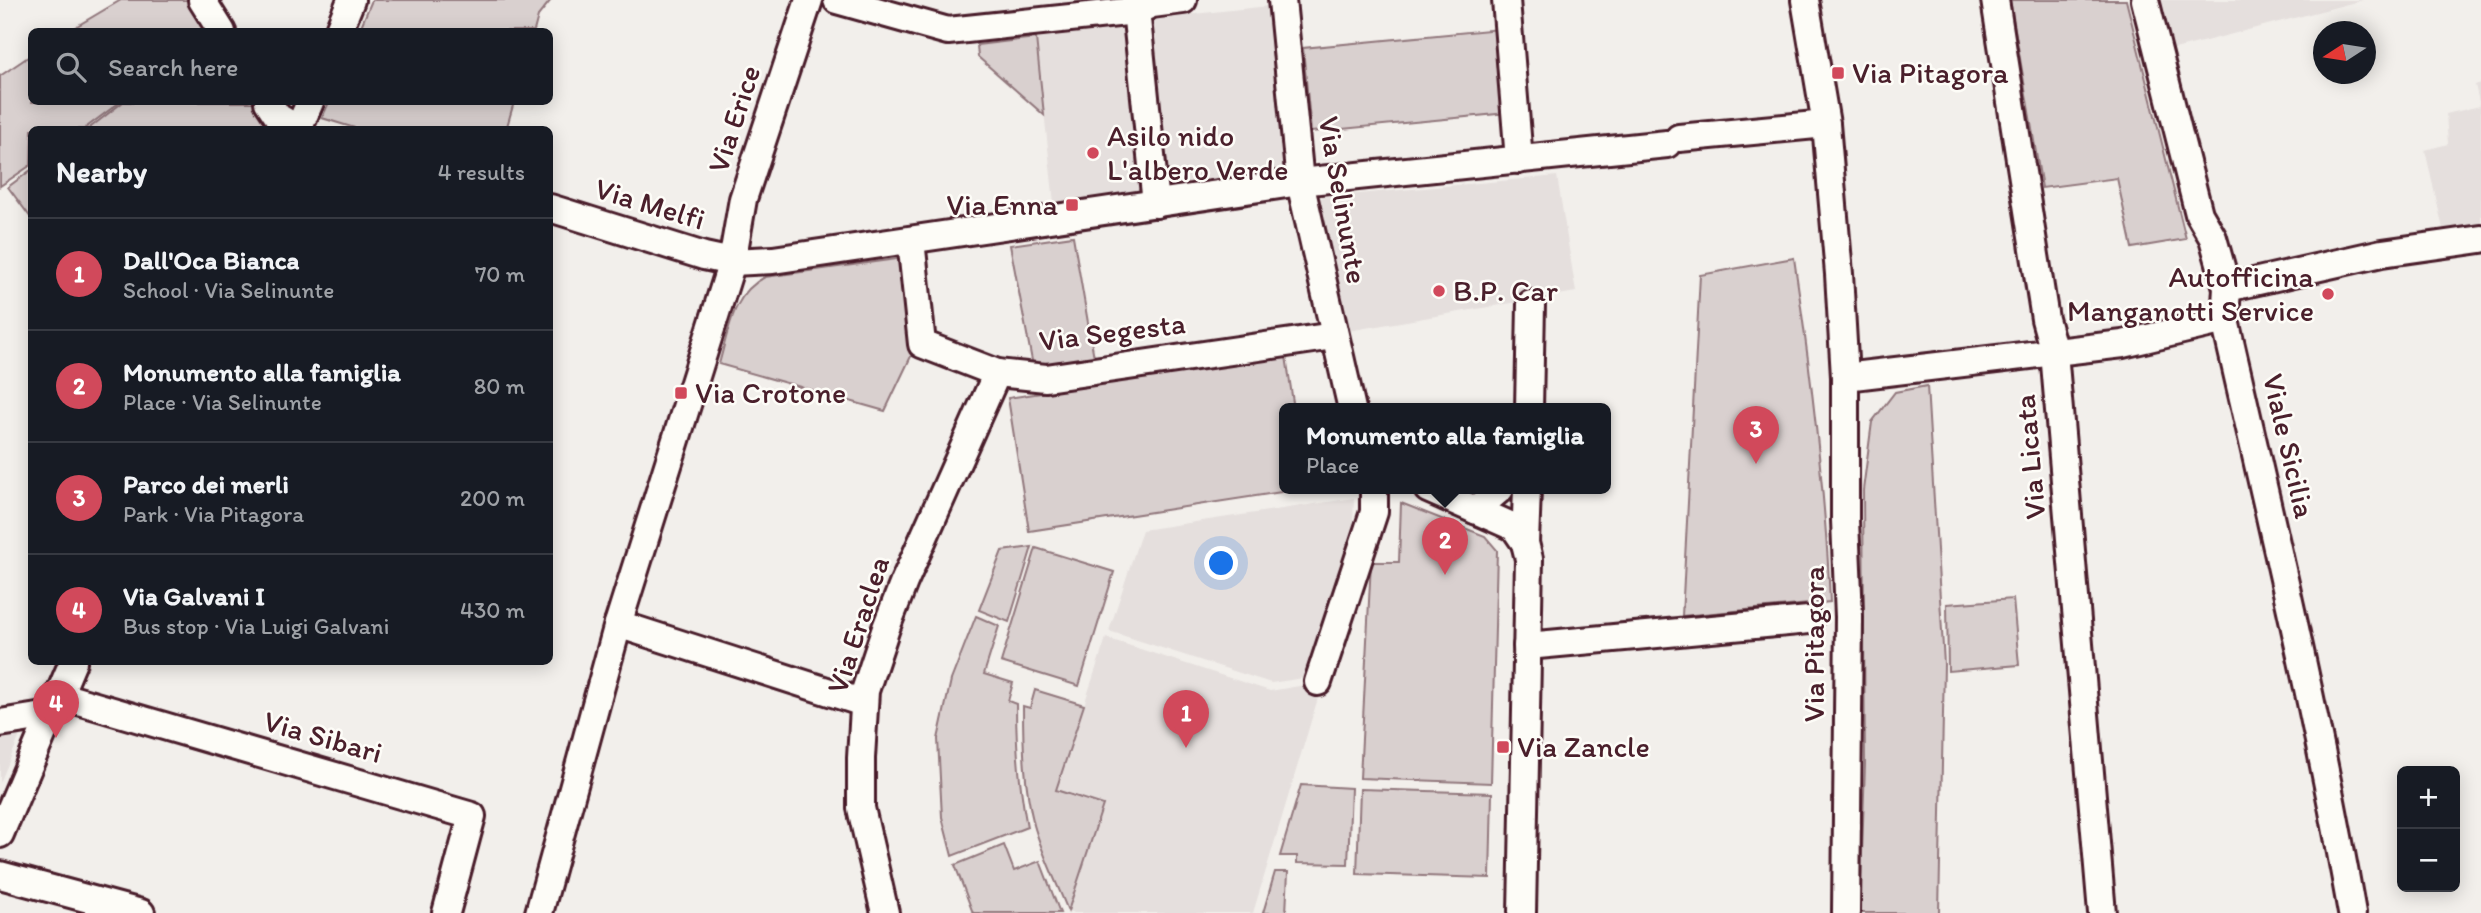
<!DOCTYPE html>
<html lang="en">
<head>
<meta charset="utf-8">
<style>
	body { margin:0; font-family:Itim,sans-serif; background:#242831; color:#f1f3f6 }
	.controls { position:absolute; right:21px; bottom:21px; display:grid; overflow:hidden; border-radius:10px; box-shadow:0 4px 18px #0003 }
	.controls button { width:63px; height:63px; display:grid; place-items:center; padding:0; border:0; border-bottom:2px solid #363941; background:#171b24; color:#f1f3f6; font:35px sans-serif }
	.compass { position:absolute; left:2313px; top:21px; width:63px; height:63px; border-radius:50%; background:#171b24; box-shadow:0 4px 18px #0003; rotate:258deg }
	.you { position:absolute; left:1222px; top:564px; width:24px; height:24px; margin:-18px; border:5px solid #fff; border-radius:50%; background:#1a73e8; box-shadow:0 0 0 10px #1a73e833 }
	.badge { display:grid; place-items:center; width:46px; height:46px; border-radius:50%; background:#d1495b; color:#fff; font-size:23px; font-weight:700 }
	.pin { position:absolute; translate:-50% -58px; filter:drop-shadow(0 2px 4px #0008) }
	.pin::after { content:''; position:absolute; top:37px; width:24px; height:21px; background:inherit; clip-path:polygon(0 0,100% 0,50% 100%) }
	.popup { position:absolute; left:1279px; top:403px; width:332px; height:91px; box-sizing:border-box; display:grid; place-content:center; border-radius:10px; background:#171b24; filter:drop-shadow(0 2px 5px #0005); font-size:23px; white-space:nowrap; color:#9ea1a6 }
	.popup b { font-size:26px; color:#f1f3f6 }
	.popup::after { content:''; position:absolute; left:50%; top:100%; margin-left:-14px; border:14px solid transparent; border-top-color:#171b24 }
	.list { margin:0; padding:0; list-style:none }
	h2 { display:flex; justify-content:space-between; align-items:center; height:91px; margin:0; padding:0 28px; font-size:30px }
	h2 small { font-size:23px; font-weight:400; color:#9ea1a6 }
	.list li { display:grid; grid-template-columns:46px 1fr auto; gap:21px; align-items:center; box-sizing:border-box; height:112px; padding:0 28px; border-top:2px solid #363941 }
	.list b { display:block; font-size:26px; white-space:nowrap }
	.list p { margin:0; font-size:23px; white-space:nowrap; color:#9ea1a6 }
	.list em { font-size:23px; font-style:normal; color:#9ea1a6 }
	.icon { flex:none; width:38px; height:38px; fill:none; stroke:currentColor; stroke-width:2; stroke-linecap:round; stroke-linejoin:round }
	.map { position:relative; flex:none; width:2481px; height:913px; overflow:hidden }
	.search { position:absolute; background:#171b24; box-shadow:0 4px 18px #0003; left:28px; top:28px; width:525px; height:77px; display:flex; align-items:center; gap:18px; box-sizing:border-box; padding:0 24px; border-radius:10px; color:#9ea1a6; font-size:26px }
	.panel { position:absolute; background:#171b24; box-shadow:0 4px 18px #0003; left:28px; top:126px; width:525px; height:539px; border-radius:10px }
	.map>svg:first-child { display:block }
	.built { fill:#e5dfdd }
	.green { fill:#d9d0cf; stroke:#92787d; stroke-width:2 }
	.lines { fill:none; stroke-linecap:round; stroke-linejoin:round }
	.minor-casing { stroke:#4a1f2b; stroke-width:32 }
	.minor { stroke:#fdfcf7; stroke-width:26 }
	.poi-dot { fill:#d1495b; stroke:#fdfcf7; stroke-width:2.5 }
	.labels { text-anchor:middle; stroke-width:5; stroke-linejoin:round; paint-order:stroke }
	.poi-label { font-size:30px; fill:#4a1f2b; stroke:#fdfcf7; text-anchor:start }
	.street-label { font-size:30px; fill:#4a1f2b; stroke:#fdfcf7 }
</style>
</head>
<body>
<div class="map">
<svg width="2481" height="913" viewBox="0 0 2481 913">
	<rect width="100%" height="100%" fill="#f2efeb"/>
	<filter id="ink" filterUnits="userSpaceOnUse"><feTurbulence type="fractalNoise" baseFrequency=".0143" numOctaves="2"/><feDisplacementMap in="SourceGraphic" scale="14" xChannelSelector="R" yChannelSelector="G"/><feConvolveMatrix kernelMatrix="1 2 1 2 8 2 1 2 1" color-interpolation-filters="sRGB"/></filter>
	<g filter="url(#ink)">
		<!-- built -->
		<g class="built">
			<path d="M2158 0H2363L2171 50Z"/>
			<path d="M1269 6 1287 171 1164 187 1147 19Z"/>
			<path d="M1124 28 1141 190 1054 203 1036 38Z"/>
			<path d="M2481 83V227L2444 233 2425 150 2448 144 2446 114 2480 106 2475 85Z"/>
			<path d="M1557 176 1576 292 1342 332 1313 198Z"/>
			<path d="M1354 498 1352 549 1310 677 1271 683 1109 631 1142 530Z"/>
			<path d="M1106 638 1270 691 1311 684 1321 688 1253 913H1075L1068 911 1103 806 1056 790Z"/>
			<path d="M24 726 0 783V730Z"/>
		</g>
		<!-- green -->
		<g class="green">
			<path d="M121 0H195L210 32H67Z"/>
			<path d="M372 0H551L538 16 534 31H359Z"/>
			<path d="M2010 0H2126L2186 239 2132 248 2117 178 2042 188Z"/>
			<path d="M1499 29 1507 113 1311 132 1303 48Z"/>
			<path d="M1036 38 1044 115 978 57 977 45Z"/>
			<path d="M31 55 32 102H120L84 129 32 130 31 165 0 186V76Z"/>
			<path d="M123 102H258L273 126 272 130H87Z"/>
			<path d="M329 102H514L506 130 358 129 322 118Z"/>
			<path d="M31 170V218L8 187Z"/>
			<path d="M1073 236 1095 363 1033 366 1010 245Z"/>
			<path d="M904 258 913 352 885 411 719 364C729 330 732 294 765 277Z"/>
			<path d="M1794 258C1811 373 1825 486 1830 602L1682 616 1700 275Z"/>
			<path d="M1286 356 1294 409H1284V489H1301L1029 531 1008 398Z"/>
			<path d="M1927 386 1944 664 1939 913H1860L1865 764 1863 490 1872 422 1895 392Z"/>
			<path d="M1401 503 1485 536 1497 550 1491 783 1360 778 1371 562H1399Z"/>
			<path d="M1032 547 1009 622 979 610 1002 551Z"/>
			<path d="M1036 548 1114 572 1079 686 1001 662Z"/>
			<path d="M2013 599 2019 665 1948 671 1947 604Z"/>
			<path d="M976 616 999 626 984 674 1013 683 1008 701 1016 704C1016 746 1019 785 1027 827L952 856 942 817 938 739 951 680Z"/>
			<path d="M1035 690 1084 705 1056 790 1103 805 1068 911C1057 883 1042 854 1034 825 1024 786 1023 746 1023 706L1030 708Z"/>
			<path d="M1301 785 1351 788 1348 864 1297 863V856H1280Z"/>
			<path d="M1360 789 1492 793 1490 878 1357 874Z"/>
			<path d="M1004 845 1014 871 1040 861 1060 913H973L955 865Z"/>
			<path d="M1275 872H1288L1286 913H1263Z"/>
		</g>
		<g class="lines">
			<defs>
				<g id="minor">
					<path d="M202 0 222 32"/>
					<path d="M837 0 948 31 1136 11 1152 4 1183 0"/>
					<path d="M1135 0 1156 204"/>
					<path d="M1282 0 1300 182 1352 409"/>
					<path d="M1506 0 1519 160"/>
					<path d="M1805 0 1826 124 1839 274 1845 377V520L1849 617 1846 913"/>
					<path d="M1995 0 2045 319 2054 352 2102 913"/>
					<path d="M2145 0 2199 214 2213 238 2227 288 2225 320C2270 517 2317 714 2352 913"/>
					<path d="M338 32 351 0"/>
					<path d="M268 102 278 117 300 130"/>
					<path d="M298 130 310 102"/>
					<path d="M1679 138 1826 124"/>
					<path d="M550 208 704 256 732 262 773 260 1300 182 1667 144"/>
					<path d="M911 240 922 344 997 373 1046 378 1334 336"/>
					<path d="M2227 288 2382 253 2481 239"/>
					<path d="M1845 377 2123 344 2225 320"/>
					<path d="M1529 409 1531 304"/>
					<path d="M1428 489 1514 527 1525 543"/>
					<path d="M1475 510 1500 489"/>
					<path d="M618 624 864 703"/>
					<path d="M1527 646 1809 620"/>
					<path d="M1318 682 1374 512V489"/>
					<path d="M58 695 472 816 446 913"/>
					<path d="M0 723 50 715"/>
					<path d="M0 834 73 662"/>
					<path d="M0 875 141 913"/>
					<path d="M539 913 618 624 732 262 743 199 809 0"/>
					<path d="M885 913 861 808V758L865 691 886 628 904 582 997 373"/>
					<path d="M1522 913 1529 559 1525 543 1527 489"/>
				</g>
			</defs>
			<!-- minor casing -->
			<use href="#minor" class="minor-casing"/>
			<!-- minor -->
			<use href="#minor" class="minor"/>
		</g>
	</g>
	<!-- markers -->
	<g class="poi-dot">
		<rect x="1831" y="66" width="14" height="14" rx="3.5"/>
		<circle cx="1093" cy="153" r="7"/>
		<rect x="1065" y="198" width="14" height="14" rx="3.5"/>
		<circle cx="1439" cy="291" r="7"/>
		<circle cx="2328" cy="294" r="7"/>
		<rect x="674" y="386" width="14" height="14" rx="3.5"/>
		<rect x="1496" y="740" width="14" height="14" rx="3.5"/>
	</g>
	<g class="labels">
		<!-- poi labels -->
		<g class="poi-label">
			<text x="1852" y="83">Via Pitagora</text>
			<text x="1107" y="146">Asilo nido<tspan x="1107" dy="34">L'albero Verde</tspan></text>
			<text x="1058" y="215" text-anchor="end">Via Enna</text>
			<text x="2314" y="287" text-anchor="end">Autofficina<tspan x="2314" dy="34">Manganotti Service</tspan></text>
			<text x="1453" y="301">B.P. Car</text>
			<text x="695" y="403">Via Crotone</text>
			<text x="1517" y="757">Via Zancle</text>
		</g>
		<!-- street labels -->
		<g class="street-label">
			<text transform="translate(734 119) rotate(-72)" y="10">Via Erice</text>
			<text transform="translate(1343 200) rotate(80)" y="10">Via Selinunte</text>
			<text transform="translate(650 204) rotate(17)" y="10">Via Melfi</text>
			<text transform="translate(1112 332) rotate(-7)" y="10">Via Segesta</text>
			<text transform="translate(2289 446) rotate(77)" y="10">Viale Sicilia</text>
			<text transform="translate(2030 457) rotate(-95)" y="10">Via Licata</text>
			<text transform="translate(858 625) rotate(-72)" y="10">Via Eraclea</text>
			<text transform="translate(1814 644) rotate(-90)" y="10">Via Pitagora</text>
			<text transform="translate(323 737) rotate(16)" y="10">Via Sibari</text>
		</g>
	</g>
</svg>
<div class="controls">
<button>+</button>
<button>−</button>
</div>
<svg class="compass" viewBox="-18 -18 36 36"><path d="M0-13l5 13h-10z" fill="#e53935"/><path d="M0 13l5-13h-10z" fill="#9ea1a6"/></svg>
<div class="you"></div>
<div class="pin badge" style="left:1186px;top:748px">1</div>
<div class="pin badge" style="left:1445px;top:575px">2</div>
<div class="popup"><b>Monumento alla famiglia</b>Place</div>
<div class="pin badge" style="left:1756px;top:464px">3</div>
<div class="pin badge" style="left:56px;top:738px">4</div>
<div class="search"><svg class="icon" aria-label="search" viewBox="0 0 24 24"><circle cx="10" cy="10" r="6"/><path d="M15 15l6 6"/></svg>Search here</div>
<section class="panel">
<h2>Nearby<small>4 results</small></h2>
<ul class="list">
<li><span class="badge">1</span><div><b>Dall'Oca Bianca</b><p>School · Via Selinunte</p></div><em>70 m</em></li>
<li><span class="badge">2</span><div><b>Monumento alla famiglia</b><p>Place · Via Selinunte</p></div><em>80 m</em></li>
<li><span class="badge">3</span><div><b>Parco dei merli</b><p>Park · Via Pitagora</p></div><em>200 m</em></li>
<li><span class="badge">4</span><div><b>Via Galvani I</b><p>Bus stop · Via Luigi Galvani</p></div><em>430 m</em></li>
</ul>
</section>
</div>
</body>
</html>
